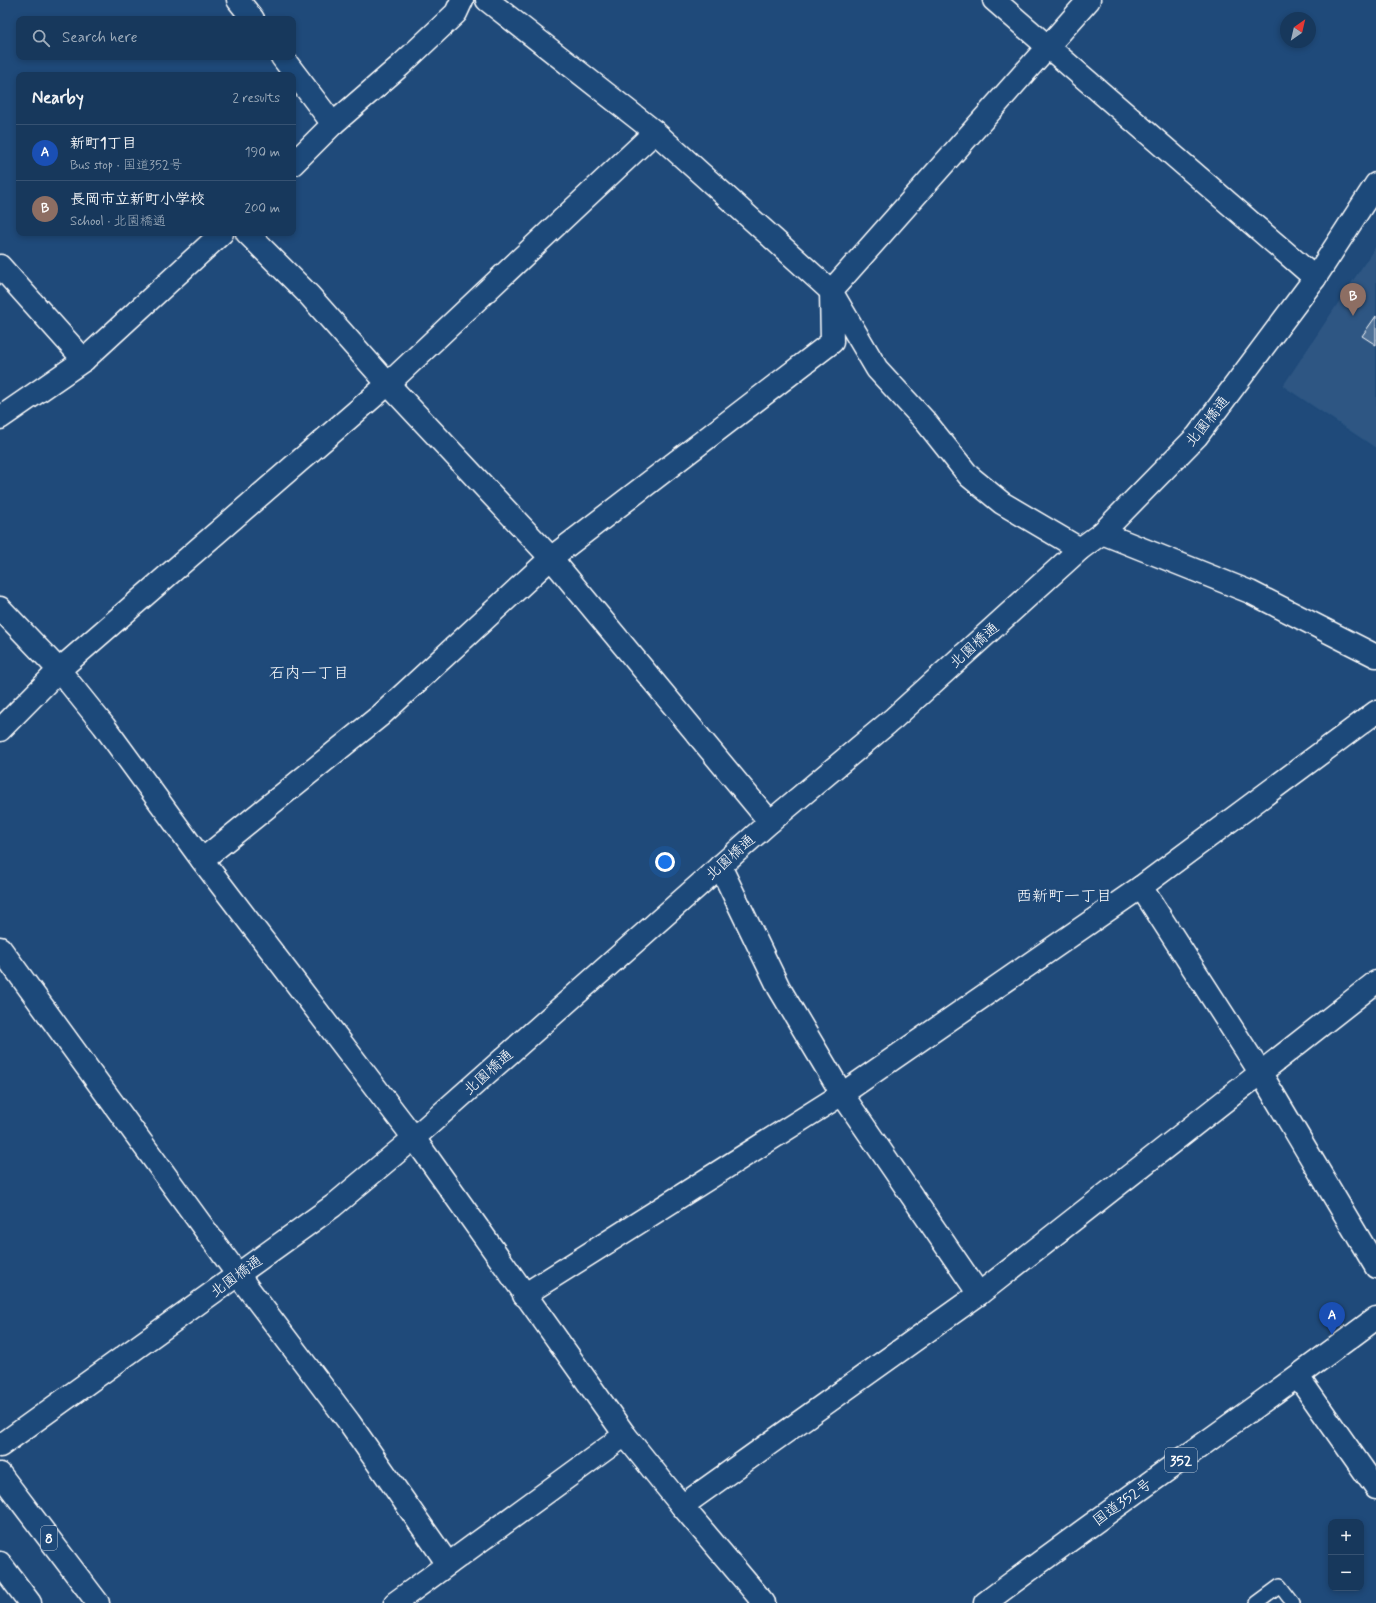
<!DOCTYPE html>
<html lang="en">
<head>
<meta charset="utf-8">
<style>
	body { margin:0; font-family:Mynerve,"Klee One",sans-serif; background:#203f62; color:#f1f3f6 }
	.controls { position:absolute; right:12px; bottom:12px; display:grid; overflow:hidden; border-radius:8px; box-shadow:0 2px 6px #0003 }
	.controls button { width:36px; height:36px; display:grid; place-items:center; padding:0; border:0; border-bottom:1px solid #365272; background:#17385c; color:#f1f3f6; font:20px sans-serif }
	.compass { position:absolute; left:1280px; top:12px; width:36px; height:36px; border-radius:50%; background:#17385c; box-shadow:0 2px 6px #0003; rotate:34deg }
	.you { position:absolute; left:665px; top:862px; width:14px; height:14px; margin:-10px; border:3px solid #fff; border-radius:50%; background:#1a73e8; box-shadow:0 0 0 6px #1a73e833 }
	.badge { display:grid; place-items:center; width:26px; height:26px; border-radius:50%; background:#ffd166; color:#fff; font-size:13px; font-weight:700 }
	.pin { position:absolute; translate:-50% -33px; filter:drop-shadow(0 1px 2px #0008) }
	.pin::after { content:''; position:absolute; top:21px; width:14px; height:12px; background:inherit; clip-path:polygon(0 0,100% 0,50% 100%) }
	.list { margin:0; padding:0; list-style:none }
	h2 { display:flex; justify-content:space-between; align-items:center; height:52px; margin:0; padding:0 16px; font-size:17px }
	h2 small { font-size:13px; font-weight:400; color:#9eacbb }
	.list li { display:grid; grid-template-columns:26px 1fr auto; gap:12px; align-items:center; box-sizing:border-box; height:56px; padding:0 16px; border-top:1px solid #365272 }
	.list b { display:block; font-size:15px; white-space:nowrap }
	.list p { margin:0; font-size:13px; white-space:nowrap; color:#9eacbb }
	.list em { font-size:13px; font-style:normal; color:#9eacbb }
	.icon { flex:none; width:22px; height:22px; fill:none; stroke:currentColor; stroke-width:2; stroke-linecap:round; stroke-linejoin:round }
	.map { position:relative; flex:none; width:1376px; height:1603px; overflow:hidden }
	.search { position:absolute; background:#17385c; box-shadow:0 2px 6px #0003; left:16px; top:16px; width:280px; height:44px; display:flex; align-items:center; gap:10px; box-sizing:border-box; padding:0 14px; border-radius:8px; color:#9eacbb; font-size:15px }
	.panel { position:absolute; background:#17385c; box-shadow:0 2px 6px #0003; left:16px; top:72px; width:280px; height:164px; border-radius:8px }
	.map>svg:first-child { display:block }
	.built { fill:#2e5683 }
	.building { fill:#507197; stroke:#fff }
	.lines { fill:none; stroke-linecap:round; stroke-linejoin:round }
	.service-casing { stroke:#fff; stroke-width:16 }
	.minor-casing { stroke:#fff; stroke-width:25 }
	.tertiary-casing { stroke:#fff; stroke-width:25 }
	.trunk-casing { stroke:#fff; stroke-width:25 }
	.service { stroke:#1f4a7a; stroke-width:13 }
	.minor { stroke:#1f4a7a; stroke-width:22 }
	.tertiary { stroke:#1f4a7a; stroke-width:22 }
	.trunk { stroke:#1f4a7a; stroke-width:22 }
	.labels { text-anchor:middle; stroke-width:4; stroke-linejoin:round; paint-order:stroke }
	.shield { fill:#1f4a7a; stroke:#bcc9d7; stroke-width:1 }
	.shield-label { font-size:14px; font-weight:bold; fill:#fff }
	.street-label { font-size:15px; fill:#fff; stroke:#1f4a7a }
	.neighbourhood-label { font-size:16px; fill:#fff; stroke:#1f4a7a }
</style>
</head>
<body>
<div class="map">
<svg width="1376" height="1603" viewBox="0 0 1376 1603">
	<rect width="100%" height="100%" fill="#1f4a7a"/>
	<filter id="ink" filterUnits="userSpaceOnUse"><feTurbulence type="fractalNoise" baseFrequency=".025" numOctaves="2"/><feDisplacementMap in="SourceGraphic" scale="8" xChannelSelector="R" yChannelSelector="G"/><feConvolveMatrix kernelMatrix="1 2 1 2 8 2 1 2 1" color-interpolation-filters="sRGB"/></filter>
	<g filter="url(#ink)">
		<!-- built -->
		<path class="built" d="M1376 246V448L1283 386Z"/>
		<!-- building -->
		<path class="building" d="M1376 316V345L1362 336Z"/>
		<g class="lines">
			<defs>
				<path id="service" d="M1257 1603 1280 1586 1293 1603"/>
				<g id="minor">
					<path d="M238 0 253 19"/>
					<path d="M487 0 655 132 831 291 877 369 926 422 969 476 1002 503 1080 549"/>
					<path d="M994 0 1315 278"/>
					<path d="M282 57 333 124"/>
					<path d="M293 164 333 124 401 65 456 13 462 0"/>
					<path d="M247 233 309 295 388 384 551 558 770 822"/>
					<path d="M0 266 84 360"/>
					<path d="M0 418 84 360 222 233"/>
					<path d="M1102 533 1250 592 1376 656"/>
					<path d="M0 608 59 670 104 726 202 860 414 1138 625 1435 682 1506 764 1603"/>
					<path d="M0 730 59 670 388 384 655 132"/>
					<path d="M202 860 381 715 551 558 832 342 831 291 1089 0"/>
					<path d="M720 866 779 988 842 1094 979 1294"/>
					<path d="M1141 887 1260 1072 1376 1267"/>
					<path d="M0 948 238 1275 349 1422 448 1564"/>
					<path d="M524 1295 842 1094 1141 887 1376 712"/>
					<path d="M1298 1377 1376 1488"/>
					<path d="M682 1506 979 1294 1376 982"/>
					<path d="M395 1603 625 1435"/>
				</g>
				<path id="tertiary" d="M0 1446 333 1206 414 1138 770 822 894 718 1080 549 1102 533 1197 436 1315 278 1376 184"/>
				<g id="trunk">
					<path d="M0 1474 98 1603"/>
					<path d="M0 1563 30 1603"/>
					<path d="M985 1603C1114 1506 1247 1415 1376 1318"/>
				</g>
			</defs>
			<!-- service casing -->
			<use href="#service" class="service-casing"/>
			<!-- minor casing -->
			<use href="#minor" class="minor-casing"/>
			<!-- tertiary casing -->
			<use href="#tertiary" class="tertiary-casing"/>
			<!-- trunk casing -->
			<use href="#trunk" class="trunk-casing"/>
			<!-- service -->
			<use href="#service" class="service"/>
			<!-- minor -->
			<use href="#minor" class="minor"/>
			<!-- tertiary -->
			<use href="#tertiary" class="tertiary"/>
			<!-- trunk -->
			<use href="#trunk" class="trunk"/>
		</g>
	</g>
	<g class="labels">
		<!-- shield labels -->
		<g class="shield">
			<rect x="1165" y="1448" width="32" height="24" rx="3"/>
			<rect x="41" y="1526" width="16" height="24" rx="3"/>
		</g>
		<g class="shield-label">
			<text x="1181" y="1465">352</text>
			<text x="49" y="1543">8</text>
		</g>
		<!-- street labels -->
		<g class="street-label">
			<text transform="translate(1207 421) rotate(-51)" y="5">北園橋通</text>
			<text transform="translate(974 645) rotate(-42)" y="5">北園橋通</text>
			<text transform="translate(730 857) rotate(-42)" y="5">北園橋通</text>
			<text transform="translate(488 1072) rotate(-42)" y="5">北園橋通</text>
			<text transform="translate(236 1276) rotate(-36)" y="5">北園橋通</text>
			<text transform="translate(1122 1502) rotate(-36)" y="5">国道352号</text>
		</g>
		<!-- neighbourhood labels -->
		<g class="neighbourhood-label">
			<text x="309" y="678">石内一丁目</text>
			<text x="1064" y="901">西新町一丁目</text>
		</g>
	</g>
</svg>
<div class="controls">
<button>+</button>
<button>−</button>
</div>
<svg class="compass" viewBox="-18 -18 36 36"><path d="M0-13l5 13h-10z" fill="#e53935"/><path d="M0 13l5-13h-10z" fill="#9eacbb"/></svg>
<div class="you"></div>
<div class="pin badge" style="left:1332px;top:1335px;background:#1a4fb4">A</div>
<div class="pin badge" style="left:1353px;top:316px;background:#8d6e63">B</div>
<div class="search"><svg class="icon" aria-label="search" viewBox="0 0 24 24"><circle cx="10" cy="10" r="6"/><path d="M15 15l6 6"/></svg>Search here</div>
<section class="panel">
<h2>Nearby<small>2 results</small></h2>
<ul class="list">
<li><span class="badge" style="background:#1a4fb4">A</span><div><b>新町1丁目</b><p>Bus stop · 国道352号</p></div><em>190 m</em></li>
<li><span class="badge" style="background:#8d6e63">B</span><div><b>長岡市立新町小学校</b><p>School · 北園橋通</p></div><em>200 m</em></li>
</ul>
</section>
</div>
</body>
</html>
